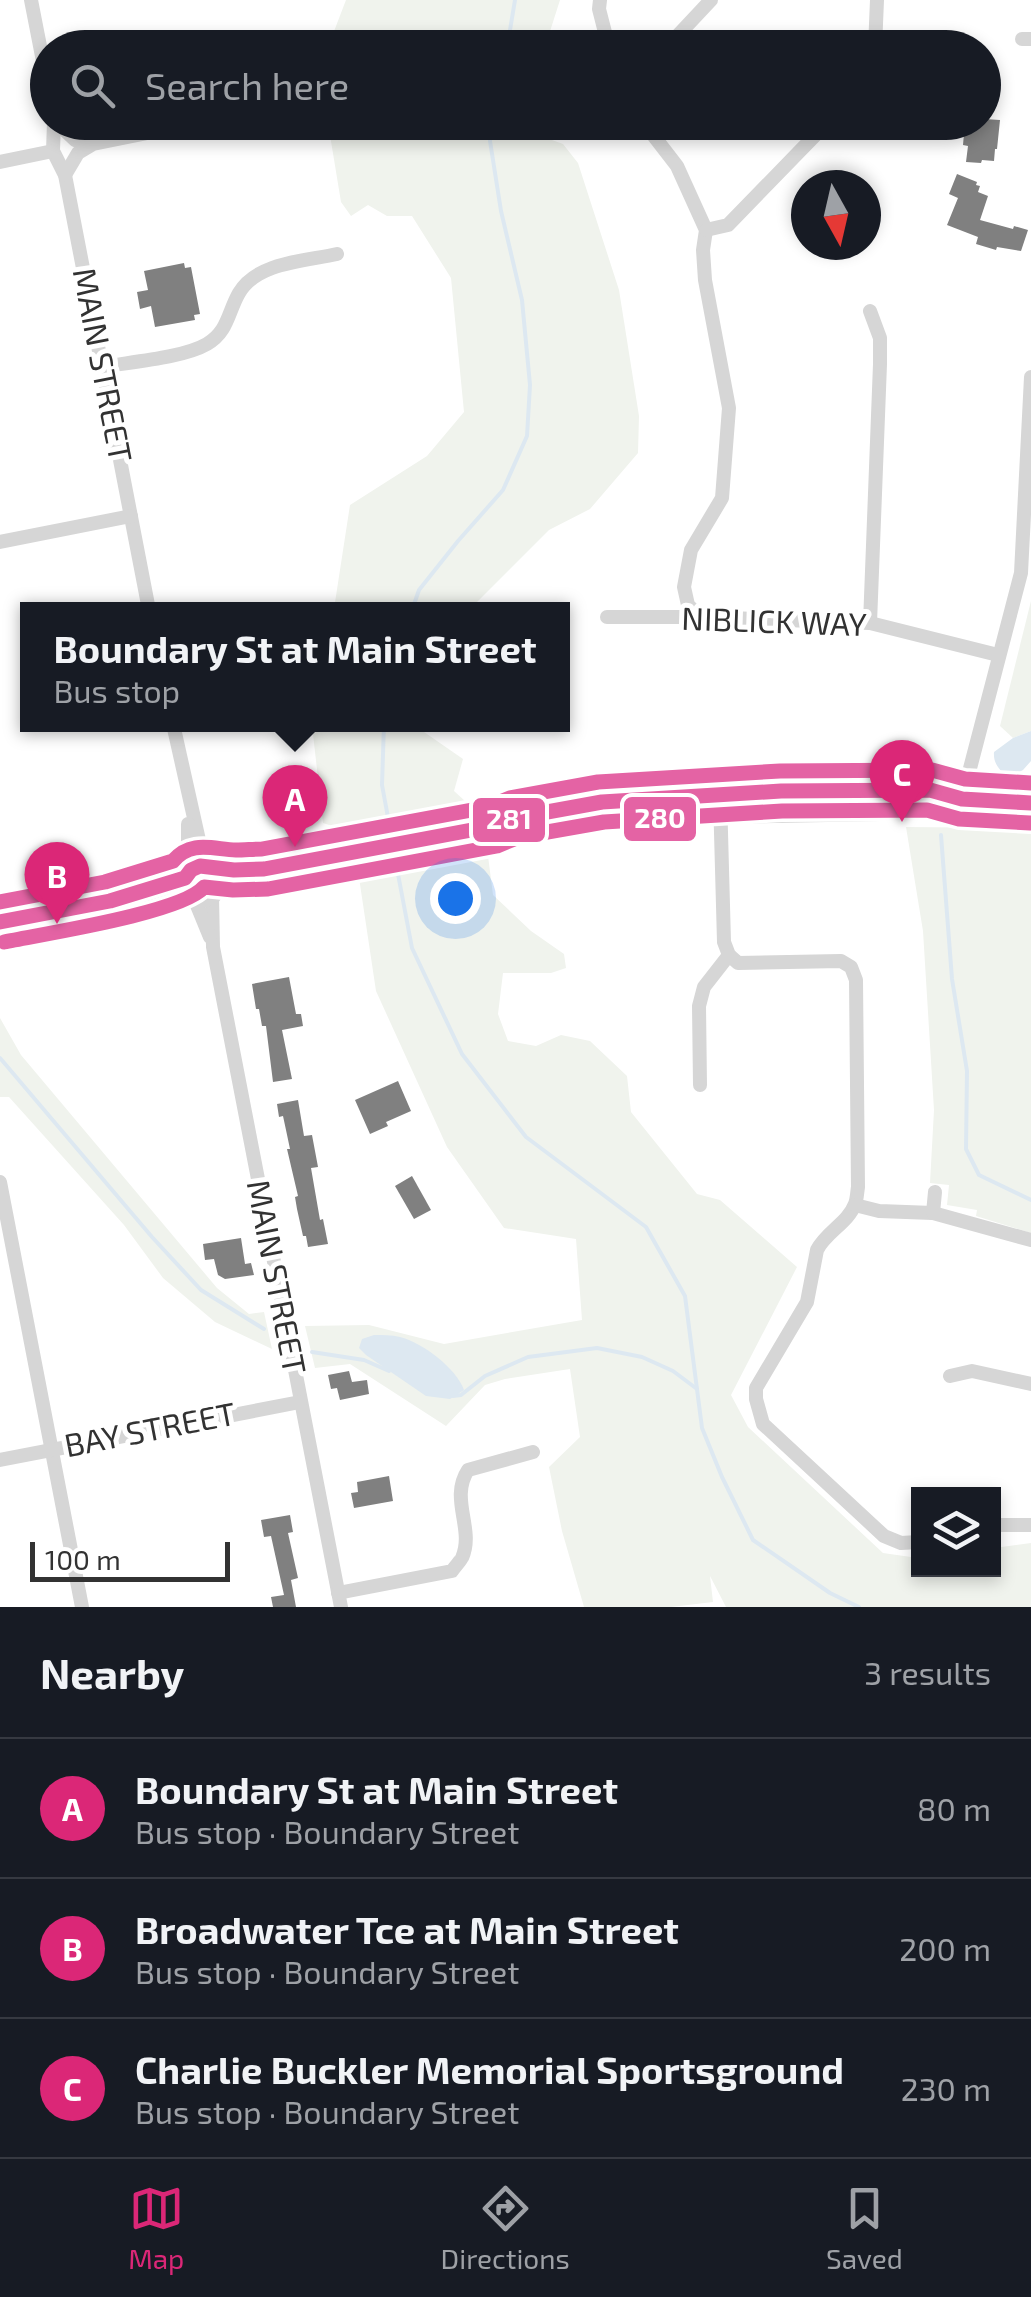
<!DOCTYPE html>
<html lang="en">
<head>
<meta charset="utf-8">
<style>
	body { margin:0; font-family:"Exo 2",sans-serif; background:#20242c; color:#f1f3f6 }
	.controls { position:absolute; right:30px; bottom:30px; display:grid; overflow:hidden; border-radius:0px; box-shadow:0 5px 15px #0003 }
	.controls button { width:90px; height:90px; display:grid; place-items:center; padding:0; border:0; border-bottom:2px solid #363941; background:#171b24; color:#f1f3f6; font:50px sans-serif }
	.compass { position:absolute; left:791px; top:170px; width:90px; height:90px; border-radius:50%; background:#171b24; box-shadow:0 5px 15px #0003; rotate:172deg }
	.scale { position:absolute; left:30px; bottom:25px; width:200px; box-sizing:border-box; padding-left:10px; border:5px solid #323232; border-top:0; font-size:28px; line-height:35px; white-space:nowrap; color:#323232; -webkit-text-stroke:8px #fff; paint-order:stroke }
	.you { position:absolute; left:455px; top:898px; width:35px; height:35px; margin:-25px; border:8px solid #fff; border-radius:50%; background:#1a73e8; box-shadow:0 0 0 15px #1a73e833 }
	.badge { display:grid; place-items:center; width:65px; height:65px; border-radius:50%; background:#db2777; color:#fff; font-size:32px; font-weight:700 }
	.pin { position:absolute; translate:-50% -82px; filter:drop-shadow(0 2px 5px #0008) }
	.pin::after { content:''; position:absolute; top:52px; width:35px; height:30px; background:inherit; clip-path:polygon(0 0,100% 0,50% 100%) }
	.popup { position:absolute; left:20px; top:602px; width:550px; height:130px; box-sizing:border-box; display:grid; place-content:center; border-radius:0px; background:#171b24; filter:drop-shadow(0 2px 8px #0005); font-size:32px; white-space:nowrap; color:#9ea1a6 }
	.popup b { font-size:38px; color:#f1f3f6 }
	.popup::after { content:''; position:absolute; left:50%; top:100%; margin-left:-20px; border:20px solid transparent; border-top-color:#171b24 }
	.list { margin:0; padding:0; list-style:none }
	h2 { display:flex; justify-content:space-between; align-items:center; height:130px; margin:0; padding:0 40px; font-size:42px }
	h2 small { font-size:32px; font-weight:400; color:#9ea1a6 }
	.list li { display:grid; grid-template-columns:65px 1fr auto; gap:30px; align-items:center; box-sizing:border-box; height:140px; padding:0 40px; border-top:2px solid #363941 }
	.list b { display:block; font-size:38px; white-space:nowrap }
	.list p { margin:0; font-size:32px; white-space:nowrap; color:#9ea1a6 }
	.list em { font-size:32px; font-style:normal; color:#9ea1a6 }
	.icon { flex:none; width:55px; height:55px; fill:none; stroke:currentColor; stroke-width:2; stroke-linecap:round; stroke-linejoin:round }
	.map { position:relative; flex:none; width:1031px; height:1607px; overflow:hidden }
	.search { position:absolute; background:#171b24; box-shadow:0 5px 15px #0003; left:30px; right:30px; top:30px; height:110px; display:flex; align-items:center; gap:25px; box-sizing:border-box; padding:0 35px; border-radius:55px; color:#9ea1a6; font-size:38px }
	.sheet { height:550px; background:#171b24 }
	nav { display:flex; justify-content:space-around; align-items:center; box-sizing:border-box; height:140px; border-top:2px solid #363941; background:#171b24; font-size:28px; color:#9ea1a6 }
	nav a { display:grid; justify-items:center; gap:5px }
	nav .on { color:#db2777 }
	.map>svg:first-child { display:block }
	.green { fill:#f0f3ed }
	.water { fill:#dde8f1 }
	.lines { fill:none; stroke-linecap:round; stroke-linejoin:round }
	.stream { stroke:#dde8f1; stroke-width:4 }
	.building { fill:#808080 }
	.minor { stroke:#d6d6d6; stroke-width:14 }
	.tertiary { stroke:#d6d6d6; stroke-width:18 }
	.bus-1-casing { stroke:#fff; stroke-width:22 }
	.bus-2-casing { stroke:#fff; stroke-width:22 }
	.bus-3-casing { stroke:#fff; stroke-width:22 }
	.bus-1 { stroke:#e463a4; stroke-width:15 }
	.bus-2 { stroke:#e463a4; stroke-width:15 }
	.bus-3 { stroke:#e463a4; stroke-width:15 }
	.labels { text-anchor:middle; stroke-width:10; stroke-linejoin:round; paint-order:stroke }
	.street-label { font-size:32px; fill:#323232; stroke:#fff }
	.line-badge { stroke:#fff; stroke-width:4 }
	.badge-label { font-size:28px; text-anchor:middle; font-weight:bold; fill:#fff }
</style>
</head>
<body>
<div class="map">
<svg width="1031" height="1607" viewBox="0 0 1031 1607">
	<rect width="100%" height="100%" fill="#fff"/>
	<!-- green -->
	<g class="green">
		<path d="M346 0H560L545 47H328Z"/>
		<path d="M328 123H536L538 135 563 144 578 163 619 290 639 416 638 453 590 509 549 530 470 609H334L350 505 427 456 464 412 451 278 412 216H387L368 205 351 216 341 202Z"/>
		<path d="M1031 601V731L1013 738 1000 726Z"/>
		<path d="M312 725H424V732L463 759 454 791 466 802V812L443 820 332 826 323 823Z"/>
		<path d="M906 827 1031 828V1233L976 1216 977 1210 947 1205 949 1185 930 1183 934 1110 923 931Z"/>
		<path d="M487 848 493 895 531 931 564 954 566 968 551 973H503L498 1014 508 1041 536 1046 561 1035 590 1041 627 1076 631 1112 697 1194 720 1200 797 1267 731 1395 748 1427 883 1553 918 1558V1570H994V1548L1031 1543V1607H726L710 1576 713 1602 671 1607H584L562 1531 549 1467 580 1437 570 1369 505 1379 485 1385 446 1426 350 1364 315 1368 305 1326 369 1325 444 1344 582 1320 576 1239 504 1228 447 1147 376 991 358 871Z"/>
		<path d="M0 1018 21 1055 217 1288 249 1314 264 1312 272 1349 215 1322 163 1278 124 1225 9 1097H0Z"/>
	</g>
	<!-- water -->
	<g class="water">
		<path d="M1031 731V761L1023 770 1008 778C1000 770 993 764 994 752L1013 738Z"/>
		<path d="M374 1335C382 1335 392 1335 400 1337 423 1343 456 1368 464 1390L450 1399 426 1396 366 1355 359 1348 362 1339Z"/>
	</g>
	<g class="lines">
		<!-- stream -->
		<g class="stream">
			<path d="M507 48 515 0"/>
			<path d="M412 610 419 590 458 541 503 490 527 436 530 385 522 300 501 211 490 141 493 122"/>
			<path d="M384 724 382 785 392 839"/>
			<path d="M941 835 952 979 967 1071 966 1149 979 1175 1031 1200"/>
			<path d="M394 853 412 948 462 1054 526 1137 646 1227 685 1296 702 1428 722 1477 753 1540 830 1593 859 1607"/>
			<path d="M0 1058 152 1237 201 1290 264 1329"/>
			<path d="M312 1352 364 1360 389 1371"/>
			<path d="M453 1396 461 1395 485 1376 528 1357 597 1348 642 1357 673 1371 697 1389"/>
		</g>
	</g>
	<!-- building -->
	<g class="building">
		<path d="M984 119 1000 120 997 149H995L994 161 982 160 981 163 966 162 968 146 963 145 965 122H984Z"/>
		<path d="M957 174 977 182 976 185 980 186 978 192 988 196 980 220 1013 229 1014 226 1028 230 1021 251 997 247 996 250 976 244 978 237 947 225 958 198 949 194Z"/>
		<path d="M184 263 185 268 191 267 200 314 194 315 195 320 155 327 151 306 140 309 137 292 148 290 144 271Z"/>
		<path d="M289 977 296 1014H301L303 1026 282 1030 292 1079 273 1082 266 1026H262L259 1009H256L252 984Z"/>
		<path d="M398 1081 411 1111 386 1122 388 1126 370 1134 355 1100Z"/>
		<path d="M298 1100 304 1136 312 1135 318 1167 311 1168 320 1220 323 1219 328 1244 308 1247 306 1236H303L297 1209 295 1197 298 1196 287 1149H290L286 1130 283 1116 279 1117 277 1104Z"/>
		<path d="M412 1176 431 1210 414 1219 395 1186Z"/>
		<path d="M241 1238 245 1264 251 1263 254 1275 225 1279 218 1275 214 1259 205 1260 203 1244Z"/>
		<path d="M349 1371 352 1382 367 1380 369 1394 340 1400 337 1388 331 1389 328 1375Z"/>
		<path d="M389 1476 393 1501 354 1508 351 1493 358 1492 357 1482Z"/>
		<path d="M290 1515 293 1532 288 1533 298 1578 291 1580 296 1607H273L271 1597 284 1595 271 1536 264 1537 261 1520Z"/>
	</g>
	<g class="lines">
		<!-- minor -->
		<g class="minor">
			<path d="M31 0 48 87"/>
			<path d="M600 0 599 9 609 48"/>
			<path d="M1022 39H1031"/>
			<path d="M666 48 711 0"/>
			<path d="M875 48 877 0"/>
			<path d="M54 122 53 151 65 175 149 610"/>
			<path d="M56 122 75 140 92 143"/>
			<path d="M643 122 677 166 706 230 703 250 705 280 729 408 722 498 691 550 684 587 688 605 700 617"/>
			<path d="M0 162 53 151"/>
			<path d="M65 175 78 153 93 144 202 122"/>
			<path d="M706 230 728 225 828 122"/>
			<path d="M870 311 880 338V364L870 623"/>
			<path d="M102 367C130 362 183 358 207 344 228 332 228 312 239 293 257 262 306 261 337 254"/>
			<path d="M0 542 131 516"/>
			<path d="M607 617H700L870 623 998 655"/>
			<path d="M173 724 205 867"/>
			<path d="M720 796 724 942 729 955 738 963 841 961 851 967 856 980 858 1187C857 1193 857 1199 855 1204 848 1223 826 1232 817 1250L807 1302 756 1388V1399L763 1424 884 1536 901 1543 918 1542"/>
			<path d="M962 799 1021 573 1031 377"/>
			<path d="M188 824V873"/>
			<path d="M212 896 213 947 341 1607"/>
			<path d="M194 898 210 937"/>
			<path d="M700 1085 699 1006 704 987 729 955"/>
			<path d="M0 1182 82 1607"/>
			<path d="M855 1205 879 1211 933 1213 1031 1240"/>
			<path d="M933 1213 935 1192"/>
			<path d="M950 1376 972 1371 1031 1384"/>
			<path d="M0 1460 300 1402"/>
			<path d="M994 1525H1031"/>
			<path d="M338 1593 452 1571C453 1569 462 1559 462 1558 475 1529 449 1499 468 1470L533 1452"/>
		</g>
		<!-- tertiary -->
		<g class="tertiary">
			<path d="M514 827 721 815 933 811 962 799"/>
			<path d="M149 898 189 894 203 899 212 896 216 891 255 873"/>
			<path d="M110 901 185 878 191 870 200 866 234 870 264 869 493 826 514 818 602 802 781 791 930 790 962 799 1031 803"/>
			<path d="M0 922 118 901"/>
		</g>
		<defs>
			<path id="bus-1" d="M0 922 110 901 185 878 191 870 200 866 234 870 264 869 493 826 514 818 602 802 781 791 930 790 962 799 1031 803"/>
			<path id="bus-2" d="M4 942C42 934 182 913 204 887L233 890 268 889 497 846 519 837 604 822 782 811 927 810 959 819 1030 823"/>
			<path id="bus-3" d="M0 902 105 882 173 861C191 840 212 849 236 850 245 850 253 849 262 849L488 807 510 798 598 782 780 771 932 770 965 779 1031 783"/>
		</defs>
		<!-- bus-1 casing -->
		<use href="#bus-1" class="bus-1-casing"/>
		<!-- bus-2 casing -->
		<use href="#bus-2" class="bus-2-casing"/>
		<!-- bus-3 casing -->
		<use href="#bus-3" class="bus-3-casing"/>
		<!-- bus-1 -->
		<use href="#bus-1" class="bus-1"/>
		<!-- bus-2 -->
		<use href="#bus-2" class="bus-2"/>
		<!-- bus-3 -->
		<use href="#bus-3" class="bus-3"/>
	</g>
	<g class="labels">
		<!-- street labels -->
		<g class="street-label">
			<text transform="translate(102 365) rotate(79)" y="11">MAIN STREET</text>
			<text transform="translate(774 622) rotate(2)" y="11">NIBLICK WAY</text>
			<text transform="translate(276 1277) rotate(79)" y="11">MAIN STREET</text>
			<text transform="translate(150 1430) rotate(-11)" y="11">BAY STREET</text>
		</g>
	</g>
	<g class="line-badge">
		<rect x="622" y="795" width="76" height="48" rx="10" fill="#e463a4"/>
		<rect x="471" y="796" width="76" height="48" rx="10" fill="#e463a4"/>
	</g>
	<g class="badge-label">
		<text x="660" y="828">280</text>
		<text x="509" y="829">281</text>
	</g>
</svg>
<div class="controls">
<button><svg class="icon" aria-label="layers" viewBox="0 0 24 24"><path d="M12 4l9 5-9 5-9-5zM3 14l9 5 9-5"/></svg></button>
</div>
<svg class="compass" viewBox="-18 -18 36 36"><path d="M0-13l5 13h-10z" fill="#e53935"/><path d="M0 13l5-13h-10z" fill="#9ea1a6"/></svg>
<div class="scale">100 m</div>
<div class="you"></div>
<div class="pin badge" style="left:295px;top:847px">A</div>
<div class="popup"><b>Boundary St at Main Street</b>Bus stop</div>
<div class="pin badge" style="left:57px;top:924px">B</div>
<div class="pin badge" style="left:902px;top:822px">C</div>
<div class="search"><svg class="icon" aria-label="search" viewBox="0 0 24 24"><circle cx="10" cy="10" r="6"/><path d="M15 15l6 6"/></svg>Search here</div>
</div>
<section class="sheet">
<h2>Nearby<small>3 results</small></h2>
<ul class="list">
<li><span class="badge">A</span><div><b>Boundary St at Main Street</b><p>Bus stop · Boundary Street</p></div><em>80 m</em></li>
<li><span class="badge">B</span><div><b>Broadwater Tce at Main Street</b><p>Bus stop · Boundary Street</p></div><em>200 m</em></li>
<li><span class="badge">C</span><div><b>Charlie Buckler Memorial Sportsground</b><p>Bus stop · Boundary Street</p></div><em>230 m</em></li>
</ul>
</section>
<nav>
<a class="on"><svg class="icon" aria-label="map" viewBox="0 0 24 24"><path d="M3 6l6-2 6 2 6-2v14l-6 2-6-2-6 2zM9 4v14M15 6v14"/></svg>Map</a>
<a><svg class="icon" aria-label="directions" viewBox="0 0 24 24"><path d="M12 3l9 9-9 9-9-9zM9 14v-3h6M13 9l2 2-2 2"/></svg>Directions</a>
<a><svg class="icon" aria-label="saved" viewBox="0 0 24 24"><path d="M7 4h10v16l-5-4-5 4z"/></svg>Saved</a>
</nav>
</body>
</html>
